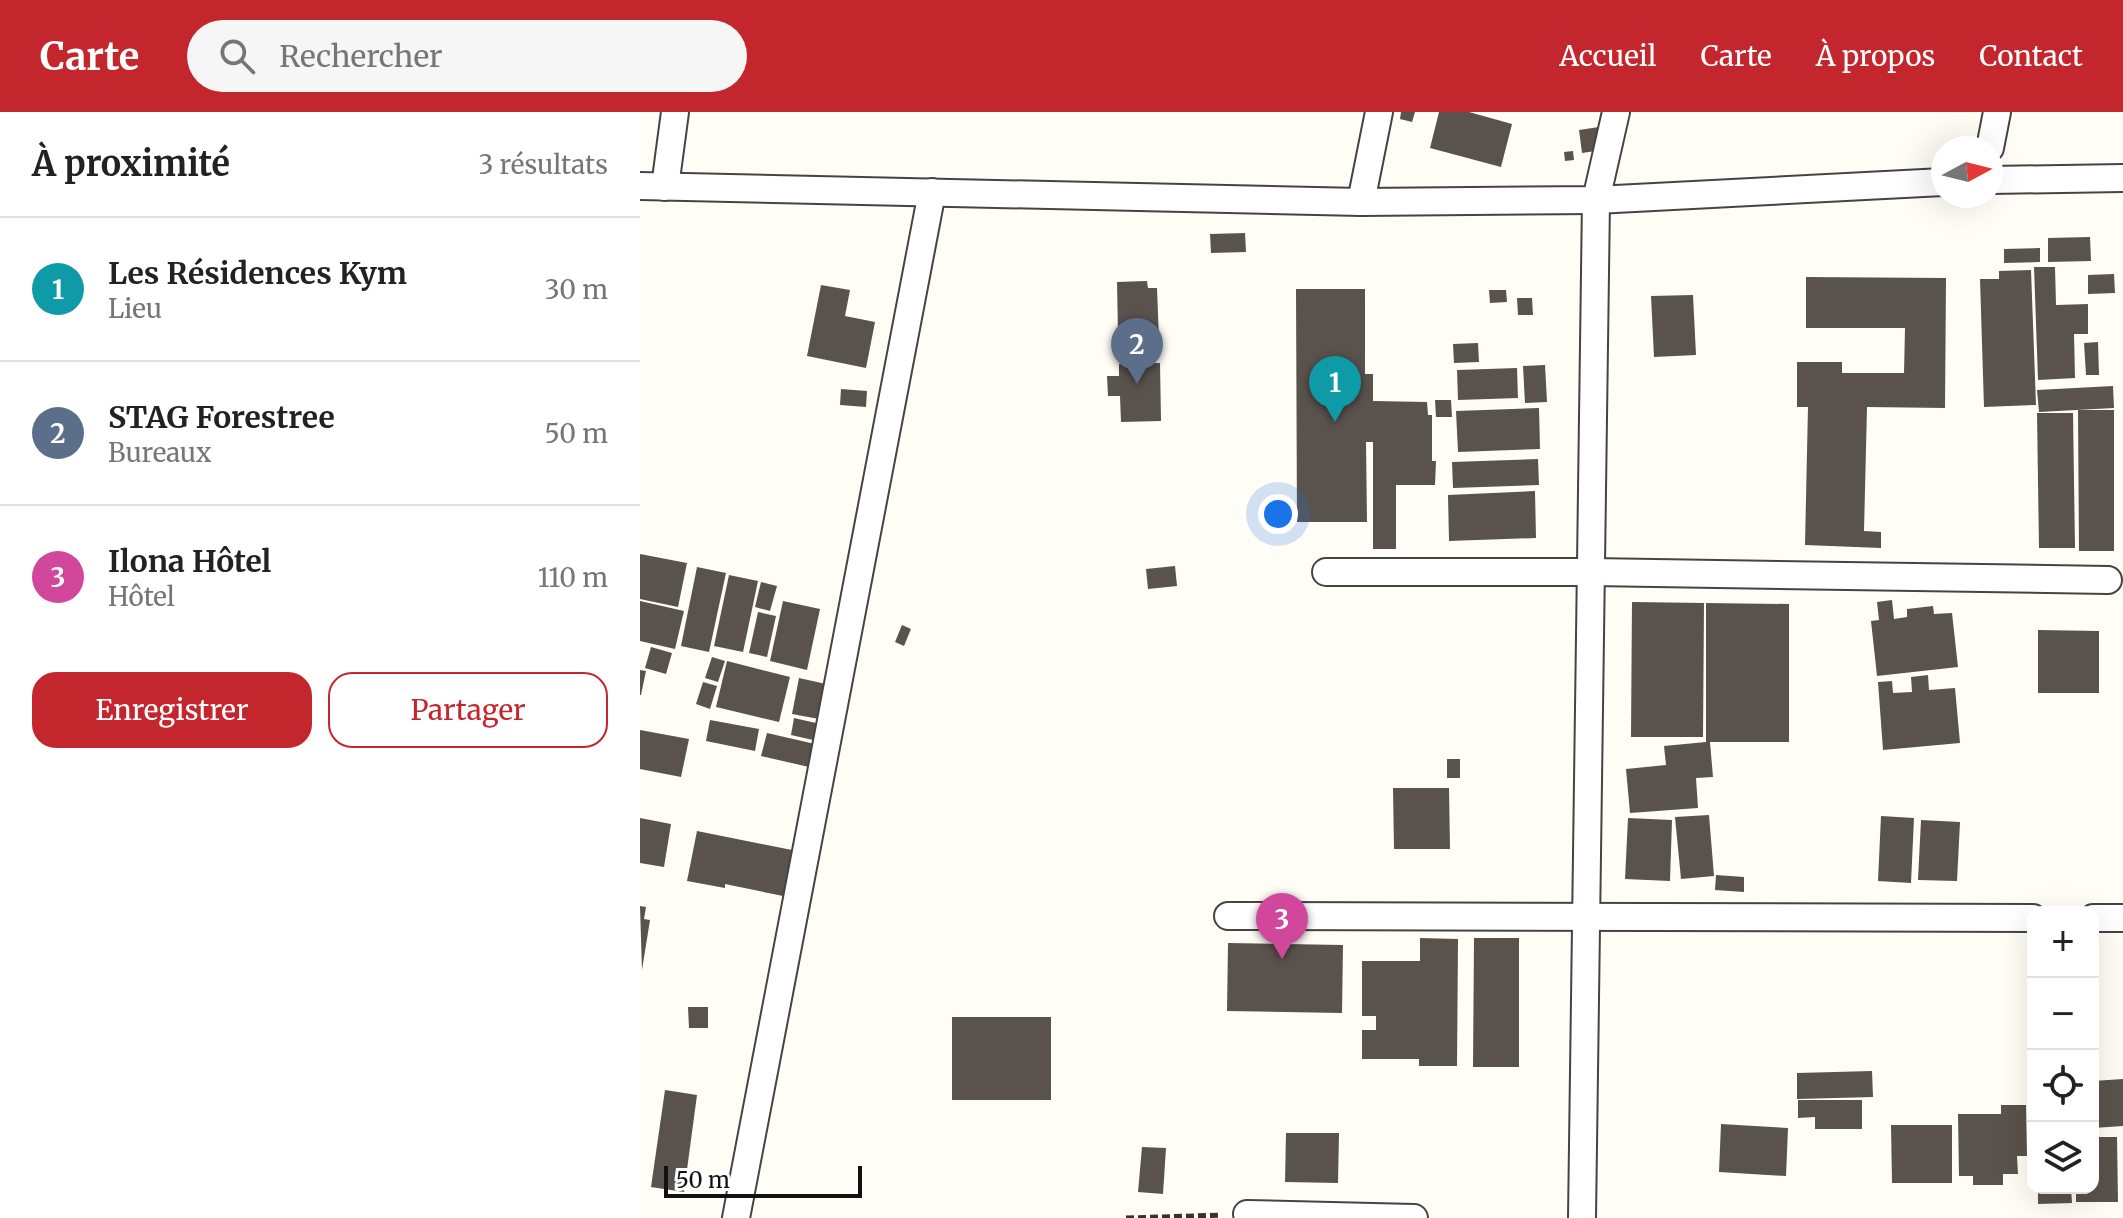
<!DOCTYPE html>
<html lang="fr">
<head>
<meta charset="utf-8">
<style>
	body { margin:0; font-family:Merriweather,serif; background:#f6f6f6; color:#222 }
	.controls { position:absolute; right:24px; bottom:24px; display:grid; overflow:hidden; border-radius:16px; box-shadow:0 8px 32px #0002 }
	.controls button { width:72px; height:72px; display:grid; place-items:center; padding:0; border:0; border-bottom:2px solid #e0e0e0; background:#fff; color:#222; font:40px sans-serif }
	.compass { position:absolute; left:1291px; top:24px; width:72px; height:72px; border-radius:50%; background:#fff; box-shadow:0 8px 32px #0002; rotate:83deg }
	.scale { position:absolute; left:24px; bottom:20px; width:198px; box-sizing:border-box; padding-left:8px; border:4px solid #111; border-top:0; font-size:22px; line-height:28px; white-space:nowrap; color:#111; -webkit-text-stroke:6px #fff; paint-order:stroke }
	.you { position:absolute; left:638px; top:402px; width:28px; height:28px; margin:-20px; border:6px solid #fff; border-radius:50%; background:#1a73e8; box-shadow:0 0 0 12px #1a73e833 }
	.badge { display:grid; place-items:center; width:52px; height:52px; border-radius:50%; background:#c4262e; color:#fff; font-size:26px; font-weight:700 }
	.pin { position:absolute; translate:-50% -66px; filter:drop-shadow(0 2px 4px #0008) }
	.pin::after { content:''; position:absolute; top:42px; width:28px; height:24px; background:inherit; clip-path:polygon(0 0,100% 0,50% 100%) }
	.list { margin:0; padding:0; list-style:none }
	h2 { display:flex; justify-content:space-between; align-items:center; height:104px; margin:0; padding:0 32px; font-size:34px }
	h2 small { font-size:26px; font-weight:400; color:#767676 }
	.list li { display:grid; grid-template-columns:52px 1fr auto; gap:24px; align-items:center; box-sizing:border-box; height:144px; padding:0 32px; border-top:2px solid #e0e0e0 }
	.list b { display:block; font-size:30px; white-space:nowrap }
	.list p { margin:0; font-size:26px; white-space:nowrap; color:#767676 }
	.list em { font-size:26px; font-style:normal; color:#767676 }
	.actions { display:flex; gap:16px; padding:24px 32px }
	.actions a { flex:1; padding:18px 0; border:2px solid #c4262e; border-radius:24px; text-align:center; font-size:28px; color:#c4262e }
	.actions .main { background:#c4262e; color:#fff }
	.icon { flex:none; width:44px; height:44px; fill:none; stroke:currentColor; stroke-width:2; stroke-linecap:round; stroke-linejoin:round }
	.map { position:relative; flex:none; width:1483px; height:1106px; overflow:hidden }
	header { display:flex; align-items:center; gap:48px; box-sizing:border-box; height:112px; padding:0 40px; background:#c4262e; color:#fff }
	header strong { font-size:38px }
	nav { display:flex; gap:44px; margin-inline-start:auto; font-size:28px }
	.search { width:560px; height:72px; background:#f6f6f6; display:flex; align-items:center; gap:20px; box-sizing:border-box; padding:0 28px; border-radius:44px; color:#767676; font-size:30px }
	main { display:flex }
	aside { flex:1; background:#fff }
	.map>svg:first-child { display:block }
	.building { fill:#5a524d }
	.lines { fill:none; stroke-linecap:round; stroke-linejoin:round }
	.minor-casing { stroke:#444; stroke-width:30 }
	.path { stroke:#333; stroke-width:5; stroke-dasharray:8 4; stroke-linecap:butt }
	.minor { stroke:#fff; stroke-width:26 }
</style>
</head>
<body>
<header>
<strong>Carte</strong>
<div class="search"><svg class="icon" aria-label="search" viewBox="0 0 24 24"><circle cx="10" cy="10" r="6"/><path d="M15 15l6 6"/></svg>Rechercher</div>
<nav><a>Accueil</a><a>Carte</a><a>À propos</a><a>Contact</a></nav>
</header>
<main>
<aside>
<h2>À proximité<small>3 résultats</small></h2>
<ul class="list">
<li><span class="badge" style="background:#0f9aa8">1</span><div><b>Les Résidences Kym</b><p>Lieu</p></div><em>30 m</em></li>
<li><span class="badge" style="background:#5c6f8a">2</span><div><b>STAG Forestree</b><p>Bureaux</p></div><em>50 m</em></li>
<li><span class="badge" style="background:#d1479c">3</span><div><b>Ilona Hôtel</b><p>Hôtel</p></div><em>110 m</em></li>
</ul>
<div class="actions"><a class="main">Enregistrer</a><a>Partager</a></div>
</aside>
<div class="map">
<svg width="1483" height="1106" viewBox="0 0 1483 1106">
	<rect width="100%" height="100%" fill="#fffdf5"/>
	<!-- building -->
	<g class="building">
		<path d="M761 0H775L772 10 760 7Z"/>
		<path d="M799 0H829L872 12 861 55 790 36Z"/>
		<path d="M959 15 962 38 942 41 939 18Z"/>
		<path d="M933 39 934 48 925 49 924 40Z"/>
		<path d="M605 121 606 140 571 141 570 122Z"/>
		<path d="M1450 125 1451 149 1408 150V126Z"/>
		<path d="M1400 136V150L1364 151V137Z"/>
		<path d="M1394 155H1415L1416 193 1448 192V222H1434L1435 266 1398 268Z"/>
		<path d="M1391 158 1396 293 1344 295 1340 167H1359V159Z"/>
		<path d="M1474 162 1475 181 1448 182V163Z"/>
		<path d="M1166 165 1306 166 1305 296 1227 295 1224 419 1241 420V436L1165 433 1168 295H1157V250H1202V261H1264L1265 216H1166Z"/>
		<path d="M507 169 508 176H517L519 228 489 229V222H478L477 170Z"/>
		<path d="M181 173 210 178 205 204 235 210 226 256 167 244Z"/>
		<path d="M656 177H725V262H733V289L787 290 788 303H792V349H796L795 373H756V437H733V330H726L727 410H657Z"/>
		<path d="M849 178H866L867 190 850 191Z"/>
		<path d="M1053 183 1056 243 1014 245 1011 184Z"/>
		<path d="M877 186H892L893 203H878Z"/>
		<path d="M1458 230 1459 263H1446L1444 231Z"/>
		<path d="M838 231 839 250 814 251 813 232Z"/>
		<path d="M520 251 521 309 481 310 480 284H468L467 264H479V252Z"/>
		<path d="M905 253 907 290 885 291 883 254Z"/>
		<path d="M877 256 878 286 818 288 817 258Z"/>
		<path d="M1473 274 1474 296 1399 300 1397 278Z"/>
		<path d="M201 277 227 279 226 295 200 293Z"/>
		<path d="M795 288H811L812 305H796Z"/>
		<path d="M899 296 900 337 818 340 816 299Z"/>
		<path d="M1438 298H1474V439H1439Z"/>
		<path d="M1397 301H1433L1435 436H1399Z"/>
		<path d="M898 347 899 373 813 376 812 350Z"/>
		<path d="M895 379 896 426 809 429 808 383Z"/>
		<path d="M0 442 47 451 38 495 0 487Z"/>
		<path d="M535 454 537 474 508 477 506 457Z"/>
		<path d="M57 455 86 461 69 540 41 534Z"/>
		<path d="M89 463 118 469 103 540 74 534Z"/>
		<path d="M121 470 137 474 130 499 115 495Z"/>
		<path d="M1252 488 1254 507 1267 505V497L1293 494 1294 502 1312 501 1318 555 1237 564 1231 509 1239 508 1237 490Z"/>
		<path d="M0 489 44 499 35 537 0 529Z"/>
		<path d="M143 489 180 497 167 558 130 549Z"/>
		<path d="M992 490 1064 491 1063 625H991Z"/>
		<path d="M1066 491 1149 492V630H1070L1073 665 1056 666 1058 696 990 701 986 657 1026 653 1024 634 1066 630Z"/>
		<path d="M118 500 136 504 127 545 109 541Z"/>
		<path d="M262 513 271 517 264 534 255 530Z"/>
		<path d="M1398 518 1459 519V581H1398Z"/>
		<path d="M11 535 32 541 26 562 5 556Z"/>
		<path d="M72 545 85 549 78 570 65 566Z"/>
		<path d="M87 549 150 565 139 610 76 595Z"/>
		<path d="M0 558 6 559 1 583H0Z"/>
		<path d="M1288 563 1289 578 1315 576 1320 631 1243 638 1238 570 1252 569 1253 581 1272 580 1271 565Z"/>
		<path d="M159 566 186 572 179 607 152 602Z"/>
		<path d="M63 570 77 574 70 597 56 592Z"/>
		<path d="M154 606 176 611 173 628 151 623Z"/>
		<path d="M70 608 119 617 115 639 66 629Z"/>
		<path d="M0 618 49 627 41 665 0 657Z"/>
		<path d="M127 621 175 632 169 655 121 644Z"/>
		<rect x="807" y="647" width="13" height="19"/>
		<path d="M753 676H809L810 737H754Z"/>
		<path d="M1069 703 1074 764 1041 767 1035 705Z"/>
		<path d="M1241 704 1274 706 1271 771 1238 769Z"/>
		<path d="M0 706 31 712 24 755 0 751Z"/>
		<path d="M988 706 1032 708 1030 769 985 767Z"/>
		<path d="M1281 708 1320 710 1317 769 1278 768Z"/>
		<path d="M57 719 152 738 143 784 85 772V776L47 769Z"/>
		<path d="M1076 763 1104 765V780L1075 778Z"/>
		<path d="M0 794 6 795 4 807 10 808 2 858Z"/>
		<path d="M780 826 818 827 817 954H779V947H722V918H736V904H722V849H780Z"/>
		<path d="M834 826H879V955H833Z"/>
		<path d="M588 831 703 833 702 901 587 899Z"/>
		<path d="M48 895H68V916H49Z"/>
		<rect x="312" y="905" width="99" height="83"/>
		<path d="M1232 959 1233 985 1157 987V961Z"/>
		<path d="M1483 967V1014L1453 1016V969Z"/>
		<path d="M25 978 57 983 44 1080 11 1075Z"/>
		<path d="M1158 988H1222V1017H1175V1005L1158 1006Z"/>
		<path d="M1361 993H1386L1387 1044H1377L1378 1062H1363V1073H1333V1064H1319L1318 1002H1361Z"/>
		<path d="M1081 1012 1148 1016 1146 1064 1079 1060Z"/>
		<path d="M1251 1013H1312V1071H1252Z"/>
		<path d="M646 1021H699L698 1071 645 1070Z"/>
		<path d="M1453 1025H1477L1478 1090H1436V1076H1453Z"/>
		<path d="M502 1035 526 1036 523 1082 498 1080Z"/>
		<path d="M1398 1076H1431L1432 1091 1398 1092Z"/>
	</g>
	<g class="lines">
		<defs>
			<g id="minor">
				<path d="M1350 36 1357 0"/>
				<path d="M1351 68 1483 66"/>
				<path d="M0 74 721 90 956 88 1303 70"/>
				<path d="M25 75 35 0"/>
				<path d="M721 90 739 0"/>
				<path d="M686 460H952L1468 468"/>
				<path d="M588 804 1393 806"/>
				<path d="M1453 806H1483"/>
				<path d="M607 1102 774 1106"/>
				<path d="M96 1106 292 80"/>
				<path d="M942 1106 956 88 976 0"/>
			</g>
		</defs>
		<!-- minor casing -->
		<use href="#minor" class="minor-casing"/>
		<!-- path -->
		<path class="path" d="M486 1106 582 1103"/>
		<!-- minor -->
		<use href="#minor" class="minor"/>
	</g>
</svg>
<div class="controls">
<button>+</button>
<button>−</button>
<button><svg class="icon" aria-label="locate" viewBox="0 0 24 24"><circle cx="12" cy="12" r="6"/><path d="M12 2v4M12 18v4M2 12h4M18 12h4"/></svg></button>
<button><svg class="icon" aria-label="layers" viewBox="0 0 24 24"><path d="M12 4l9 5-9 5-9-5zM3 14l9 5 9-5"/></svg></button>
</div>
<svg class="compass" viewBox="-18 -18 36 36"><path d="M0-13l5 13h-10z" fill="#e53935"/><path d="M0 13l5-13h-10z" fill="#767676"/></svg>
<div class="scale">50 m</div>
<div class="you"></div>
<div class="pin badge" style="left:695px;top:310px;background:#0f9aa8">1</div>
<div class="pin badge" style="left:497px;top:272px;background:#5c6f8a">2</div>
<div class="pin badge" style="left:642px;top:847px;background:#d1479c">3</div>
</div>
</main>
</body>
</html>
